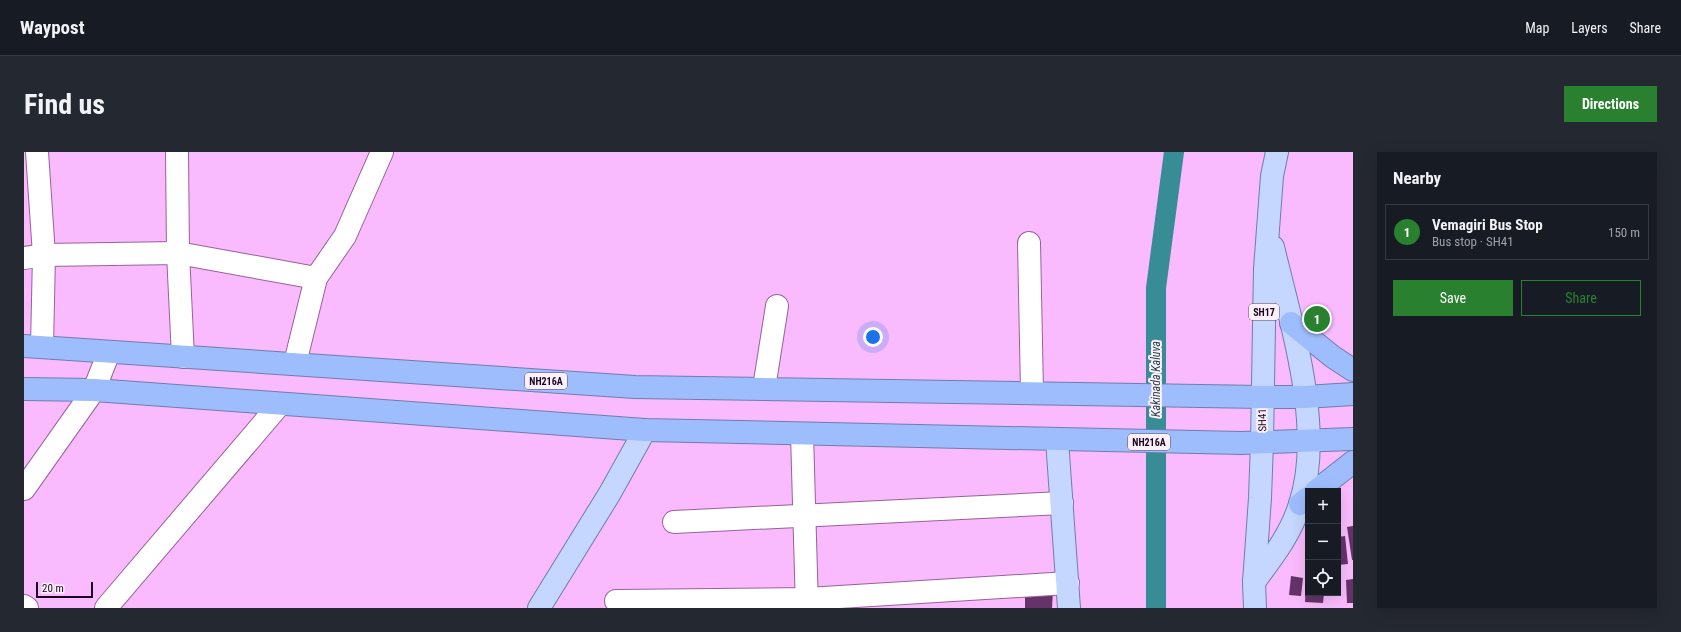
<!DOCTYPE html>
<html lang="en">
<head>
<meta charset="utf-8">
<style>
	body { margin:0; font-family:"Roboto Condensed",sans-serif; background:#242831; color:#f1f3f6 }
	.controls { position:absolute; right:12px; bottom:12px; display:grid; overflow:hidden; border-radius:0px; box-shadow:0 4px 16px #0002 }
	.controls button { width:36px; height:36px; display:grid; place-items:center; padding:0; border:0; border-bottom:1px solid #363941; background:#171b24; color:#f1f3f6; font:20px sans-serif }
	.scale { position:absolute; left:12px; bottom:10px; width:57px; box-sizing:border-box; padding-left:4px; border:2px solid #1a051c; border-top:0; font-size:11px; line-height:14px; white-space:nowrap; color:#1a051c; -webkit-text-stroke:3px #fdf0fd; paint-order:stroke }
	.you { position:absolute; left:849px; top:185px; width:14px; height:14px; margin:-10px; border:3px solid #fff; border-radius:50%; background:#1a73e8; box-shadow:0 0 0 6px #1a73e833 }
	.badge { display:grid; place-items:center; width:26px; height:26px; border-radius:50%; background:#298130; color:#fff; font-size:13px; font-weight:700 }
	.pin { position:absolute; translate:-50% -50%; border:2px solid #fff; box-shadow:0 1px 4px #0006 }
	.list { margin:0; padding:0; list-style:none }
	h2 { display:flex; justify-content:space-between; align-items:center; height:52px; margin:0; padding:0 16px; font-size:17px }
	h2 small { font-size:13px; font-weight:400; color:#9ea1a6 }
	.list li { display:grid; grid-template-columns:26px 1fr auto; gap:12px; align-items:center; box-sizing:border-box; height:56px; margin:0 8px 8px; padding:0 8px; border:1px solid #363941; border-radius:0px }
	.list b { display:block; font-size:15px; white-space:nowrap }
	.list p { margin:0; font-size:13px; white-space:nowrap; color:#9ea1a6 }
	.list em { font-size:13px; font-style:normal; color:#9ea1a6 }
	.actions { display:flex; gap:8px; padding:12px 16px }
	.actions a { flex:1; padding:9px 0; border:1px solid #298130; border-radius:0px; text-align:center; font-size:14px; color:#298130 }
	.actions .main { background:#298130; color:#fff }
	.icon { flex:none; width:22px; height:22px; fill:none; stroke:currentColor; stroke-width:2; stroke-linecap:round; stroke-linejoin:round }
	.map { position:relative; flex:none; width:1329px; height:456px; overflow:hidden; border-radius:0px }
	header { display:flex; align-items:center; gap:24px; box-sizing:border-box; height:56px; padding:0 20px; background:#171b24; border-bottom:1px solid #363941 }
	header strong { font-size:19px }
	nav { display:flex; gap:22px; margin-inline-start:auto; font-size:14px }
	.intro { display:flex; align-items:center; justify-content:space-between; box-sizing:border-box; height:96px; padding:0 24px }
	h1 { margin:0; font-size:28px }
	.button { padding:10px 18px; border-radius:0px; background:#298130; color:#fff; font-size:14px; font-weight:700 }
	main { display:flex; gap:24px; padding:0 24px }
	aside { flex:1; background:#171b24; border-radius:0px; box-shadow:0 4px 16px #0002 }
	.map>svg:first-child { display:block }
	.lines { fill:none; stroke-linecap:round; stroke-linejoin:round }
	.canal { stroke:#378c95; stroke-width:20 }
	.building { fill:#66326a }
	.minor-casing { stroke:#98609c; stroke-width:24 }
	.major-casing { stroke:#707dae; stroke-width:24 }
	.highway-casing { stroke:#707dae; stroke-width:24 }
	.minor { stroke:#fff; stroke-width:22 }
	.major { stroke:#c5d7fe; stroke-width:22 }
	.highway { stroke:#9ebdfd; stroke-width:22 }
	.labels { text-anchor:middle; stroke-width:4; stroke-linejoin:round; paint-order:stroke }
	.shield { fill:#fdf0fd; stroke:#5e4c60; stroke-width:1 }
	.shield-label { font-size:10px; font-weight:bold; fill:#1a051c }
	.street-label { font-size:11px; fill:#1a051c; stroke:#fdf0fd }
	.water-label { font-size:12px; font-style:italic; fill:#284346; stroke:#fdf0fd }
</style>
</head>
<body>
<header>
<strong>Waypost</strong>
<nav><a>Map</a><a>Layers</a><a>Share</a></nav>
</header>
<div class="intro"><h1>Find us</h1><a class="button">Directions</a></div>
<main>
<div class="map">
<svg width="1329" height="456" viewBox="0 0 1329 456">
	<rect width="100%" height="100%" fill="#f9bbfd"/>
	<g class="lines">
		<!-- canal -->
		<path class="canal" d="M1132 456V136L1150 0"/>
	</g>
	<!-- building -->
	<g class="building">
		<path d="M1329 374V408H1328L1323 375Z"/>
		<path d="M1321 384 1324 412 1314 413V385Z"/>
		<path d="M1282 423H1284V441H1300L1299 451 1281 450Z"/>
		<path d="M1267 424 1279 426 1277 444 1265 443Z"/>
		<path d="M1329 427V451H1323L1322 428Z"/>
		<path d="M1001 437 1029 438 1028 456H1001Z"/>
	</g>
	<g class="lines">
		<defs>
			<g id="minor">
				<path d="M13 0 20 103 18 194"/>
				<path d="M153 0 154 101 159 205"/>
				<path d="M1005 91 1008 240"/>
				<path d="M0 106 20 103 154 101 292 126"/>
				<path d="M271 211 292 126 321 84 358 0"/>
				<path d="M740 236 753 154"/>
				<path d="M778 282 783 456"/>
				<path d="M0 337 70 238 85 200"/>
				<path d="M650 370 1038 351"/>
				<path d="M592 449 783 447 1044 431"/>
				<path d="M0 454 3 456"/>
				<path d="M82 456 256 252"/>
			</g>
			<g id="major">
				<path d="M1033 288 1045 456"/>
				<path d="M1230 430C1248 406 1267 382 1276 352 1301 277 1267 171 1249 95"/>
				<path d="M515 456 586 341 621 278"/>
				<path d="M1231 456 1230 430 1236 346 1238 290 1241 117 1248 24 1253 0"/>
			</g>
			<g id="highway">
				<path d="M1267 171 1309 205 1329 218"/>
				<path d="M0 194 611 235 1238 245H1281L1329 242"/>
				<path d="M0 237 70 238 621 278 1217 291 1329 287"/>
				<path d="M1292 339 1329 310"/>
				<path d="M1276 352 1284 346"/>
			</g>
		</defs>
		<!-- minor casing -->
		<use href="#minor" class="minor-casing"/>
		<!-- major casing -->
		<use href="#major" class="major-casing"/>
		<!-- highway casing -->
		<use href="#highway" class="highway-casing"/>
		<!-- minor -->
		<use href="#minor" class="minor"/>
		<!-- major -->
		<use href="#major" class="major"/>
		<!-- highway -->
		<use href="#highway" class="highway"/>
	</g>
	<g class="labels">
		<!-- shield labels -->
		<g class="shield">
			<rect x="1225" y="152" width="30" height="16" rx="3"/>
			<rect x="501" y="221" width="42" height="16" rx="3"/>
			<rect x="1104" y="282" width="42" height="16" rx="3"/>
		</g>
		<g class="shield-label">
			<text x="1240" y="164">SH17</text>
			<text x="522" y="233">NH216A</text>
			<text x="1125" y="294">NH216A</text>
		</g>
		<!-- street labels -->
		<g class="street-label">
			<text transform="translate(1238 268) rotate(-91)" y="4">SH41</text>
		</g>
		<!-- water labels -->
		<g class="water-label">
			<text transform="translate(1132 227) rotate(-90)" y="4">Kakinada Kaluva</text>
		</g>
	</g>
</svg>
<div class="controls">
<button>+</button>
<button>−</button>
<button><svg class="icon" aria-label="locate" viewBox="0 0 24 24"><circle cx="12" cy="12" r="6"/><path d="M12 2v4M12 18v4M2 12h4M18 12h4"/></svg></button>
</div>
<div class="scale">20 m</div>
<div class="you"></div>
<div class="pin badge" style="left:1293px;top:167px">1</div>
</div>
<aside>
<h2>Nearby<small></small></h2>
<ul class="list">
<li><span class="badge">1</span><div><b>Vemagiri Bus Stop</b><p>Bus stop · SH41</p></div><em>150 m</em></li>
</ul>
<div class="actions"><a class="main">Save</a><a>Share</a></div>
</aside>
</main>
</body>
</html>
